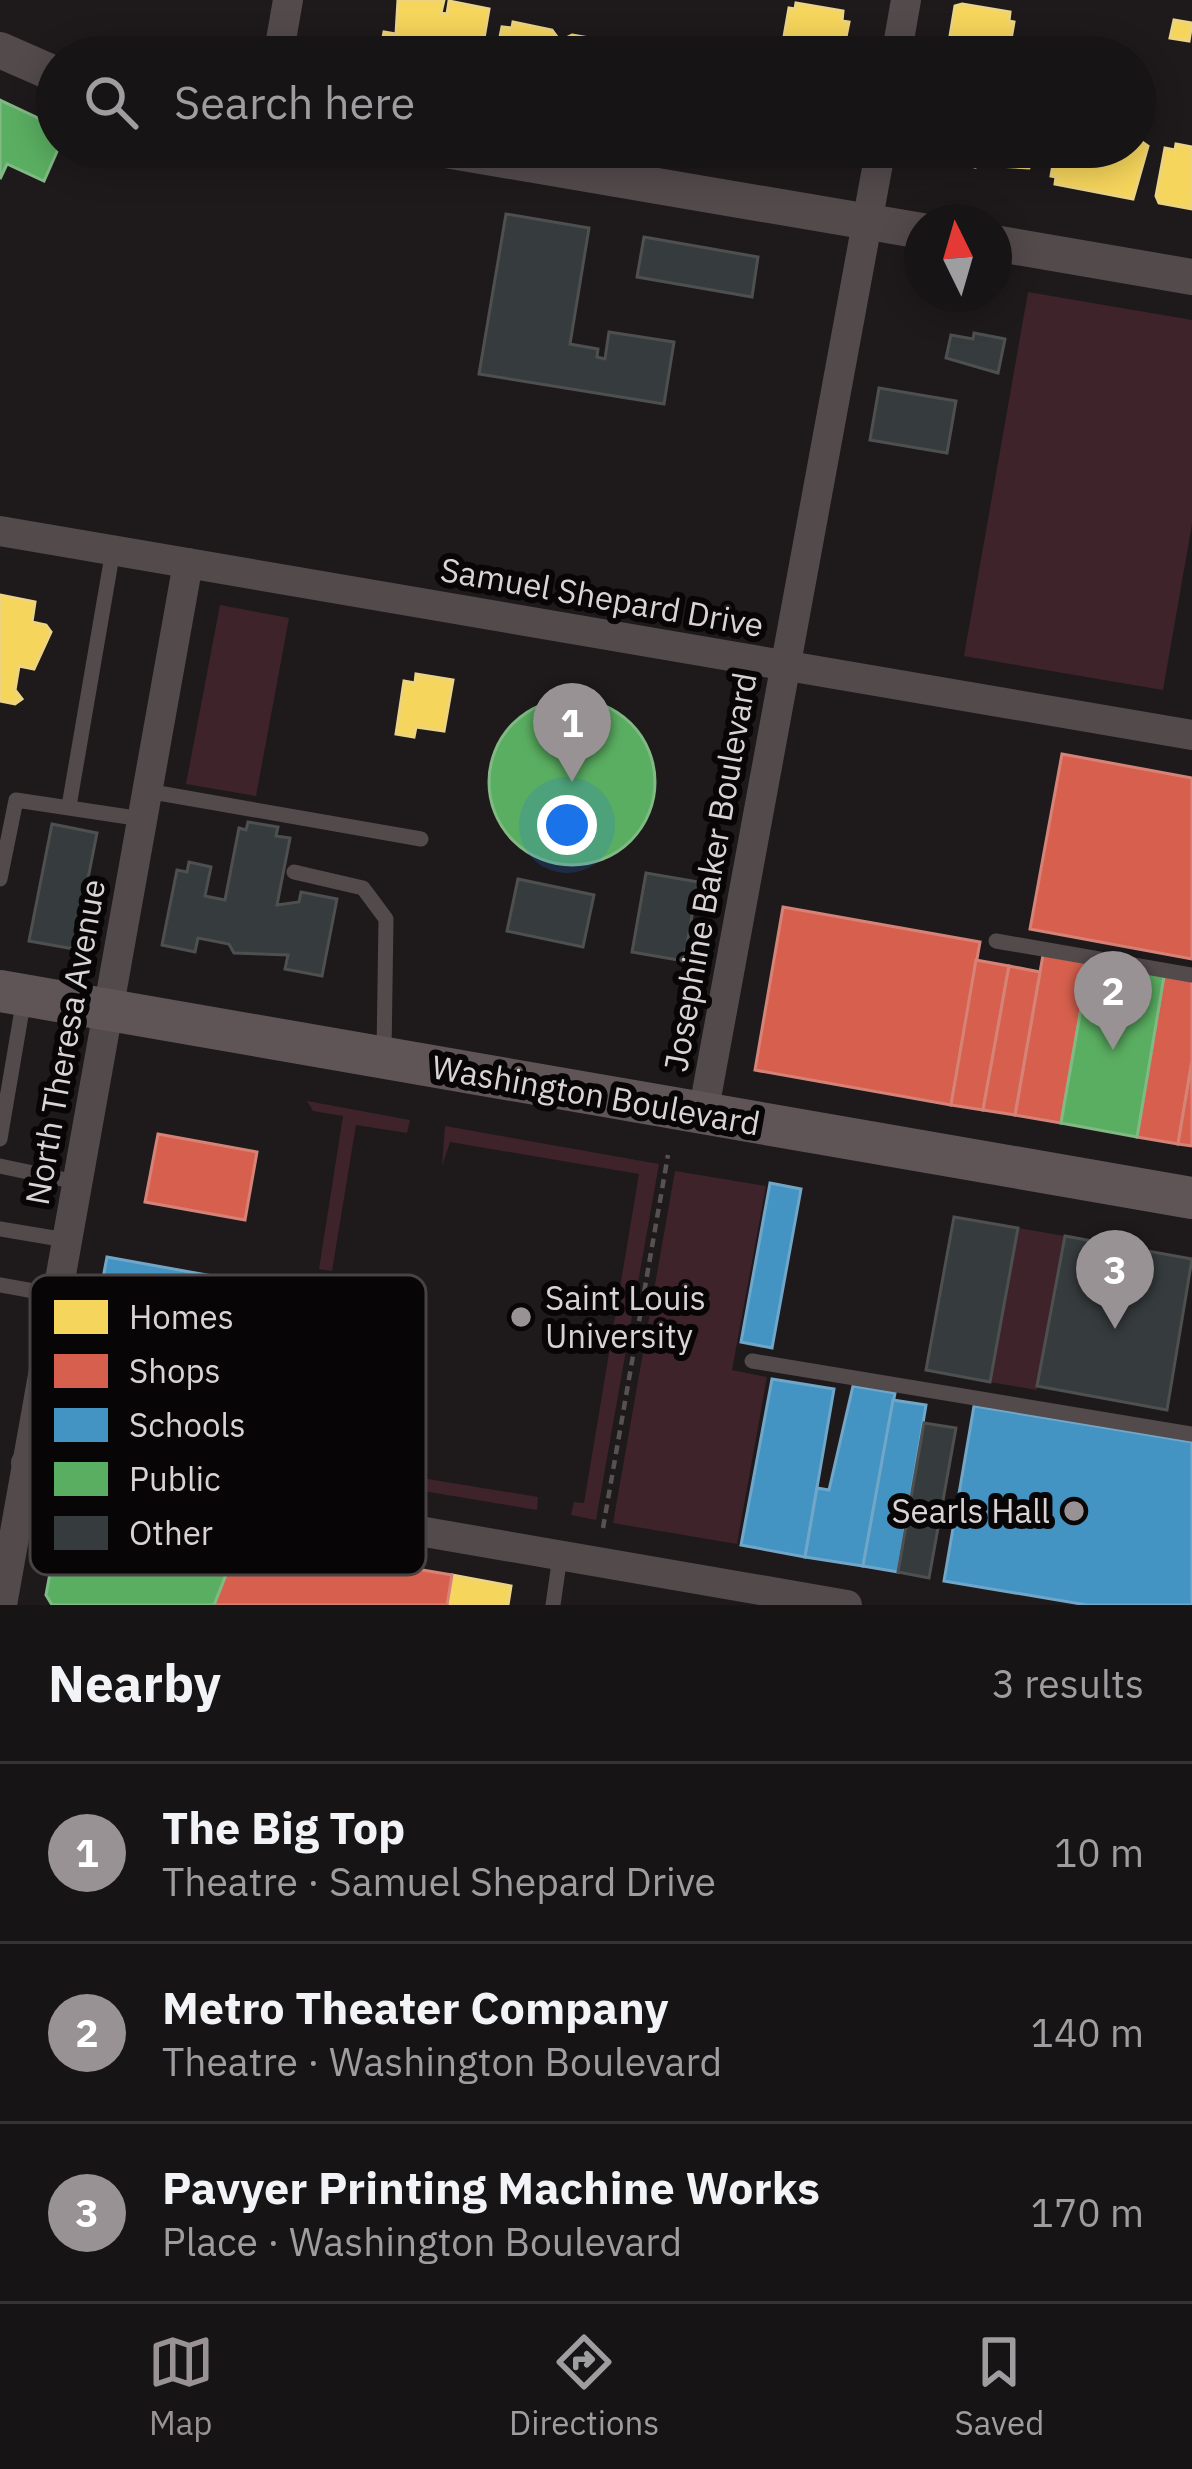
<!DOCTYPE html>
<html lang="en">
<head>
<meta charset="utf-8">
<style>
	body { margin:0; font-family:"IBM Plex Sans",sans-serif; background:#1f1d1d; color:#f1f3f6 }
	.compass { position:absolute; left:904px; top:204px; width:108px; height:108px; border-radius:50%; background:#161414; box-shadow:0 6px 30px #0003; rotate:355deg }
	.you { position:absolute; left:567px; top:825px; width:42px; height:42px; margin:-30px; border:9px solid #fff; border-radius:50%; background:#1a73e8; box-shadow:0 0 0 18px #1a73e833 }
	.badge { display:grid; place-items:center; width:78px; height:78px; border-radius:50%; background:#989294; color:#fff; font-size:39px; font-weight:700 }
	.pin { position:absolute; translate:-50% -99px; filter:drop-shadow(0 3px 6px #0008) }
	.pin::after { content:''; position:absolute; top:63px; width:42px; height:36px; background:inherit; clip-path:polygon(0 0,100% 0,50% 100%) }
	.list { margin:0; padding:0; list-style:none }
	h2 { display:flex; justify-content:space-between; align-items:center; height:156px; margin:0; padding:0 48px; font-size:51px }
	h2 small { font-size:39px; font-weight:400; color:#9e9ea0 }
	.list li { display:grid; grid-template-columns:78px 1fr auto; gap:36px; align-items:center; box-sizing:border-box; height:180px; padding:0 48px; border-top:3px solid #353334 }
	.list b { display:block; font-size:45px; white-space:nowrap }
	.list p { margin:0; font-size:39px; white-space:nowrap; color:#9e9ea0 }
	.list em { font-size:39px; font-style:normal; color:#9e9ea0 }
	.icon { flex:none; width:66px; height:66px; fill:none; stroke:currentColor; stroke-width:2; stroke-linecap:round; stroke-linejoin:round }
	.map { position:relative; flex:none; width:1192px; height:1605px; overflow:hidden }
	.search { position:absolute; background:#161414; box-shadow:0 6px 30px #0003; left:36px; right:36px; top:36px; height:132px; display:flex; align-items:center; gap:30px; box-sizing:border-box; padding:0 42px; border-radius:66px; color:#9e9ea0; font-size:45px }
	.sheet { height:696px; background:#161414 }
	nav { display:flex; justify-content:space-around; align-items:center; box-sizing:border-box; height:168px; border-top:3px solid #353334; background:#161414; font-size:33px; color:#9e9ea0 }
	nav a { display:grid; justify-items:center; gap:6px }
	nav .on { color:#989294 }
	.map>svg:first-child { display:block }
	.green { fill:#3e232b }
	.homes { fill:#f6d55c; stroke:#edd480; stroke-width:3 }
	.shops { fill:#d6604d; stroke:#d78276; stroke-width:3 }
	.schools { fill:#4393c3; stroke:#70a6c8; stroke-width:3 }
	.public { fill:#5aae61; stroke:#80b984; stroke-width:3 }
	.building { fill:#363b3d; stroke:#4e4f4f; stroke-width:3 }
	.lines { fill:none; stroke-linecap:round; stroke-linejoin:round }
	.path { stroke:#575152; stroke-width:4.5; stroke-dasharray:9 6; stroke-linecap:butt }
	.service { stroke:#534a4c; stroke-width:15 }
	.minor { stroke:#534a4c; stroke-width:30 }
	.tertiary { stroke:#534a4c; stroke-width:36 }
	.secondary { stroke:#5f5557; stroke-width:42 }
	.poi-dot { fill:#989294; stroke:#080506; stroke-width:4.5 }
	.labels { text-anchor:middle; stroke-width:12; stroke-linejoin:round; paint-order:stroke }
	.street-label { font-size:33px; fill:#d9d3d5; stroke:#080506 }
	.poi-label { font-size:33px; fill:#d9d3d5; stroke:#080506; text-anchor:start }
	.key { fill:#080506; stroke:#474344; stroke-width:3 }
	.key-label { font-size:33px; fill:#d9d3d5 }
</style>
</head>
<body>
<div class="map">
<svg width="1192" height="1605" viewBox="0 0 1192 1605">
	<rect width="100%" height="100%" fill="#1e1a1b"/>
	<!-- green -->
	<g class="green">
		<path d="M1028 292 1192 320V524L1163 690 964 656Z"/>
		<path d="M220 605 289 618 256 796 186 784Z"/>
		<path d="M307 1101 410 1120 407 1133 356 1125 332 1271 319 1269 343 1116 313 1111Z"/>
		<path d="M445 1126 659 1164 596 1520 571 1515 574 1502 584 1503 639 1174 450 1142 442 1166Z"/>
		<path d="M675 1171 766 1186 732 1370 767 1377 737 1544 613 1523Z"/>
		<path d="M1018 1228 1065 1236 1037 1390 990 1382Z"/>
		<path d="M389 1460 402 1463 403 1475 538 1497 537 1510 381 1484Z"/>
	</g>
	<!-- homes -->
	<g class="homes">
		<path d="M398 0H444L441 13 447 14 449 1 489 9 482 50 490 51 489 57 380 53 384 32 396 34Z"/>
		<path d="M796 3 843 11 842 21 849 22 842 57H786L788 49 782 48 789 8 795 9Z"/>
		<path d="M962 4 1010 12 1009 21 1014 22 1008 57H954L955 49 948 48 955 6Z"/>
		<path d="M1174 20 1192 23 1189 41 1170 38Z"/>
		<path d="M513 22 552 30 557 37 554 57H496L502 27 512 28Z"/>
		<path d="M572 35 636 46 640 57H561L564 39Z"/>
		<path d="M661 47 715 57H651Z"/>
		<path d="M1135 137 1148 146 1133 199 1055 184 1056 177 1051 176 1056 147H1135Z"/>
		<path d="M1176 144 1192 147V209L1159 203 1156 196 1165 148 1175 150Z"/>
		<path d="M938 147H1040L1029 168 983 165 984 160 976 158 975 167 943 161Z"/>
		<path d="M0 595 35 602 32 622 46 625 51 632 34 669 19 666 15 690 22 699 15 704 0 701Z"/>
		<path d="M416 674 453 680 444 731 416 727 414 737 396 734 404 681 415 683Z"/>
		<path d="M452 1575 511 1586 508 1605H447Z"/>
	</g>
	<!-- shops -->
	<g class="shops">
		<path d="M1062 754 1192 778V959L1030 929Z"/>
		<path d="M783 907 980 942 951 1105 755 1070Z"/>
		<path d="M1043 955 1089 963 1061 1123 1015 1115Z"/>
		<path d="M976 960 1009 966 983 1110 951 1105Z"/>
		<path d="M1009 966 1040 972 1015 1115 983 1110Z"/>
		<path d="M1164 976 1192 980V1061L1178 1144 1137 1137Z"/>
		<path d="M1192 1061V1146L1178 1144Z"/>
		<path d="M158 1134 257 1152 245 1220 145 1202Z"/>
		<path d="M240 1539 452 1575 447 1605H214Z"/>
	</g>
	<!-- schools -->
	<g class="schools">
		<path d="M770 1183 801 1189 772 1348 741 1342Z"/>
		<path d="M107 1257 301 1292 270 1465 74 1431Z"/>
		<path d="M772 1379 834 1389 805 1557 741 1545Z"/>
		<path d="M853 1386 895 1393 863 1566 805 1557 817 1488 829 1490Z"/>
		<path d="M893 1400 926 1405 898 1572 863 1566Z"/>
		<path d="M974 1406 1192 1442V1605H1087L944 1581Z"/>
	</g>
	<!-- public -->
	<g class="public">
		<path d="M0 100 57 127 59 147 44 181 7 164 0 179Z"/>
		<circle cx="572" cy="782" r="83"/>
		<path d="M1089 963 1164 976 1137 1137 1061 1123Z"/>
		<path d="M74 1511 240 1539 214 1605H52L46 1595 60 1519Z"/>
	</g>
	<!-- building -->
	<g class="building">
		<path d="M506 214 589 228 570 344 598 349 597 357 605 359 609 332 674 342 664 404 479 374Z"/>
		<path d="M644 237 758 257 752 297 637 277Z"/>
		<path d="M974 333 1005 339 998 373 946 358 951 335 973 339Z"/>
		<path d="M879 388 956 401 947 453 870 440Z"/>
		<path d="M248 822 278 827 276 836 290 838 277 905 299 902 301 892 337 899 322 976 285 969 288 955 234 953 229 944 198 938 195 952 162 945 177 870 187 872 189 862 211 867 205 896 225 900 239 828 246 830Z"/>
		<path d="M52 824 97 833 74 949 29 941Z"/>
		<path d="M646 873 698 882 684 961 632 952Z"/>
		<path d="M518 879 594 895 583 947 507 931Z"/>
		<path d="M954 1217 1018 1228 990 1382 926 1370Z"/>
		<path d="M1065 1236 1192 1259 1167 1410 1037 1386Z"/>
		<path d="M924 1423 956 1428 929 1578 898 1572Z"/>
	</g>
	<g class="lines">
		<!-- path -->
		<path class="path" d="M603 1528 668 1155"/>
		<!-- service -->
		<g class="service">
			<path d="M147 791 421 839"/>
			<path d="M69 806 113 550"/>
			<path d="M294 872 363 888 386 919 384 1053"/>
			<path d="M0 879 16 800 142 819"/>
			<path d="M996 941 1192 975"/>
			<path d="M0 1139 24 998"/>
			<path d="M0 1166 76 1182"/>
			<path d="M0 1229 66 1240"/>
			<path d="M0 1285 56 1295"/>
			<path d="M752 1361 1192 1434"/>
			<path d="M553 1605 560 1556"/>
		</g>
		<!-- minor -->
		<g class="minor">
			<path d="M278 57 288 0"/>
			<path d="M896 57 906 0"/>
			<path d="M0 531 1192 735"/>
			<path d="M703 1114 881 147"/>
			<path d="M26 1463 847 1605"/>
			<path d="M2 1605 188 563"/>
		</g>
		<!-- tertiary -->
		<g class="tertiary">
			<path d="M0 50 57 75"/>
			<path d="M428 147 922 231"/>
			<path d="M994 243 1192 277"/>
		</g>
		<!-- secondary -->
		<path class="secondary" d="M0 991 1192 1198"/>
	</g>
	<!-- markers -->
	<g class="poi-dot">
		<circle cx="521" cy="1317" r="12"/>
		<circle cx="1074" cy="1511" r="12"/>
	</g>
	<g class="labels">
		<!-- street labels -->
		<g class="street-label">
			<text transform="translate(602 597) rotate(10)" y="12">Samuel Shepard Drive</text>
			<text transform="translate(710 872) rotate(-80)" y="12">Josephine Baker Boulevard</text>
			<text transform="translate(65 1042) rotate(-80)" y="12">North Theresa Avenue</text>
			<text transform="translate(596 1095) rotate(10)" y="12">Washington Boulevard</text>
		</g>
		<!-- poi labels -->
		<g class="poi-label">
			<text x="545" y="1310">Saint Louis<tspan x="545" dy="38">University</tspan></text>
			<text x="1050" y="1523" text-anchor="end">Searls Hall</text>
		</g>
	</g>
	<!-- legend -->
	<rect x="30" y="1275" width="396" height="300" rx="18" class="key"/>
	<rect x="54" y="1300" width="54" height="34" fill="#f6d55c"/>
	<rect x="54" y="1354" width="54" height="34" fill="#d6604d"/>
	<rect x="54" y="1408" width="54" height="34" fill="#4393c3"/>
	<rect x="54" y="1462" width="54" height="34" fill="#5aae61"/>
	<rect x="54" y="1516" width="54" height="34" fill="#363b3d"/>
	<g class="key-label">
		<text x="129" y="1329">Homes</text>
		<text x="129" y="1383">Shops</text>
		<text x="129" y="1437">Schools</text>
		<text x="129" y="1491">Public</text>
		<text x="129" y="1545">Other</text>
	</g>
</svg>
<svg class="compass" viewBox="-18 -18 36 36"><path d="M0-13l5 13h-10z" fill="#e53935"/><path d="M0 13l5-13h-10z" fill="#9e9ea0"/></svg>
<div class="you"></div>
<div class="pin badge" style="left:572px;top:782px">1</div>
<div class="pin badge" style="left:1113px;top:1050px">2</div>
<div class="pin badge" style="left:1115px;top:1329px">3</div>
<div class="search"><svg class="icon" aria-label="search" viewBox="0 0 24 24"><circle cx="10" cy="10" r="6"/><path d="M15 15l6 6"/></svg>Search here</div>
</div>
<section class="sheet">
<h2>Nearby<small>3 results</small></h2>
<ul class="list">
<li><span class="badge">1</span><div><b>The Big Top</b><p>Theatre · Samuel Shepard Drive</p></div><em>10 m</em></li>
<li><span class="badge">2</span><div><b>Metro Theater Company</b><p>Theatre · Washington Boulevard</p></div><em>140 m</em></li>
<li><span class="badge">3</span><div><b>Pavyer Printing Machine Works</b><p>Place · Washington Boulevard</p></div><em>170 m</em></li>
</ul>
</section>
<nav>
<a class="on"><svg class="icon" aria-label="map" viewBox="0 0 24 24"><path d="M3 6l6-2 6 2 6-2v14l-6 2-6-2-6 2zM9 4v14M15 6v14"/></svg>Map</a>
<a><svg class="icon" aria-label="directions" viewBox="0 0 24 24"><path d="M12 3l9 9-9 9-9-9zM9 14v-3h6M13 9l2 2-2 2"/></svg>Directions</a>
<a><svg class="icon" aria-label="saved" viewBox="0 0 24 24"><path d="M7 4h10v16l-5-4-5 4z"/></svg>Saved</a>
</nav>
</body>
</html>
